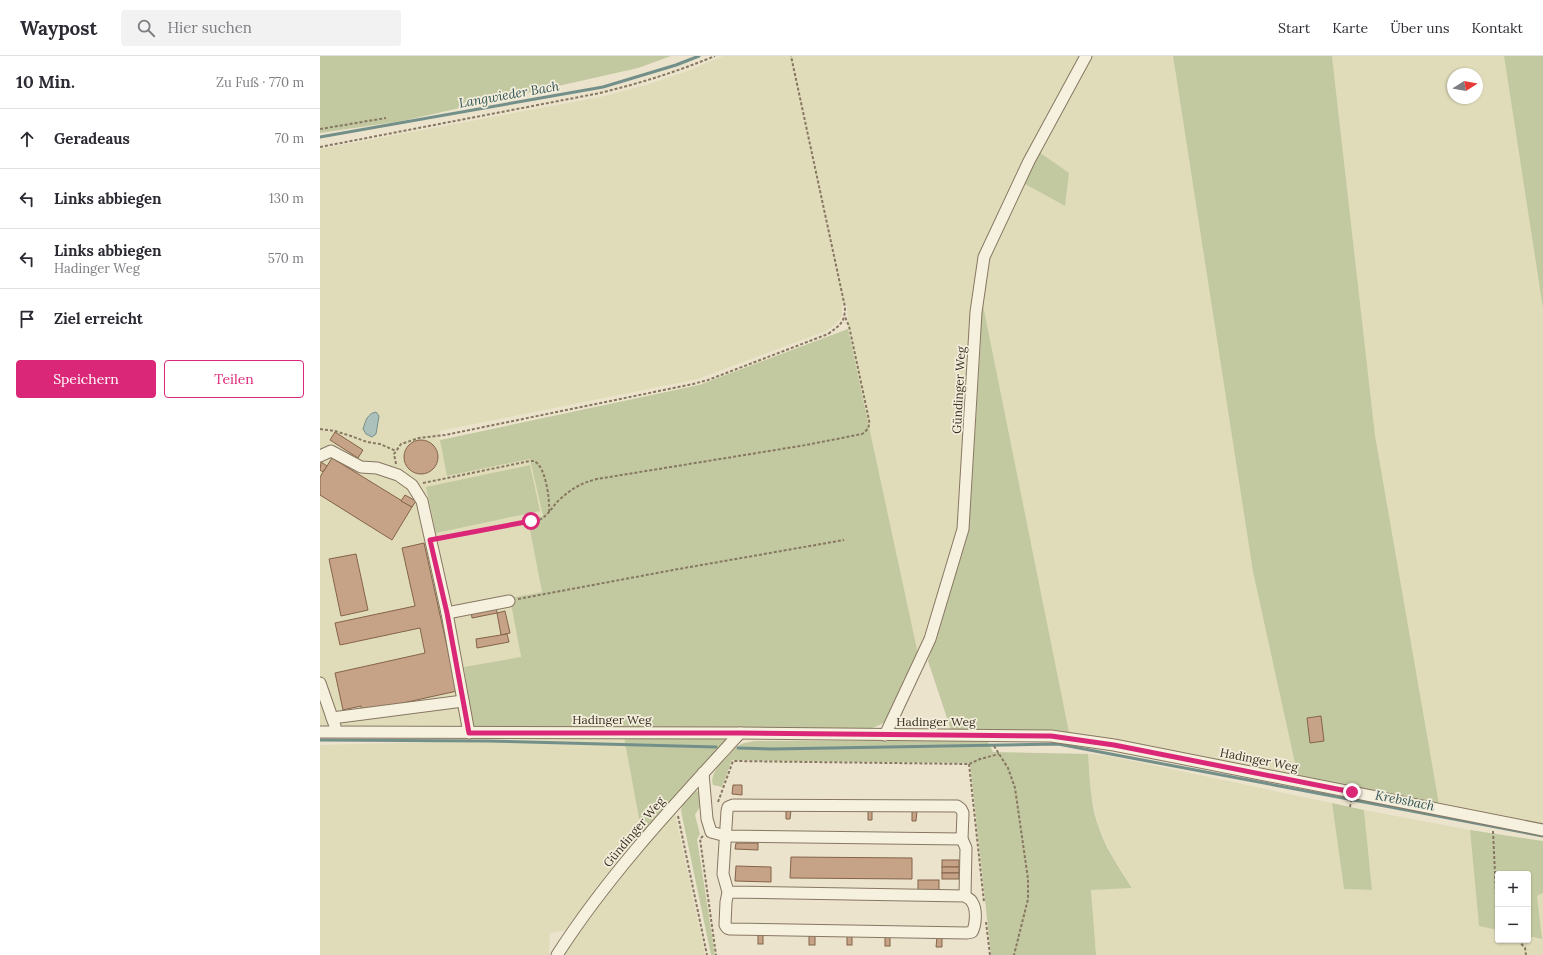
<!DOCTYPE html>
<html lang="de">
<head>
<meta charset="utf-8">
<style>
	body { margin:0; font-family:Lora,serif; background:#f2f2f3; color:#2b2b33 }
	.controls { position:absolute; right:12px; bottom:12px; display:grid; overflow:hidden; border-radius:4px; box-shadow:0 1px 3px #0004 }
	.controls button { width:36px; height:36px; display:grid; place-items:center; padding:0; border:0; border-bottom:1px solid #e1e1e2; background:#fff; color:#2b2b33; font:20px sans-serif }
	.compass { position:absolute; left:1127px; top:12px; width:36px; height:36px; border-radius:50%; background:#fff; box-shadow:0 1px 3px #0004; rotate:79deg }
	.stop { position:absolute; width:12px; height:12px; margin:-9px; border:3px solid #db2777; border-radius:50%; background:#fff }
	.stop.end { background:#db2777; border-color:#fff; box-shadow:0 1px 4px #0008 }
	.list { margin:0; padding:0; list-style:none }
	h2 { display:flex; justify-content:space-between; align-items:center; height:52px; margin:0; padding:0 16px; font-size:17px }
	h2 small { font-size:13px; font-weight:400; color:#7c7c81 }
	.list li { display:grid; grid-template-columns:26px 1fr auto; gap:12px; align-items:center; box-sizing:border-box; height:60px; padding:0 16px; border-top:1px solid #e1e1e2 }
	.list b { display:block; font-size:15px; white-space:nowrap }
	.list p { margin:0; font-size:13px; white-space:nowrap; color:#7c7c81 }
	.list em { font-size:13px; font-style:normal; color:#7c7c81 }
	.actions { display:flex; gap:8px; padding:12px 16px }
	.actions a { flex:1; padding:9px 0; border:1px solid #db2777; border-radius:4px; text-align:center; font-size:14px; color:#db2777 }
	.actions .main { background:#db2777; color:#fff }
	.icon { flex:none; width:22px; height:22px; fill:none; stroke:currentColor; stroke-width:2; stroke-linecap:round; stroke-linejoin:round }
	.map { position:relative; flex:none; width:1223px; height:899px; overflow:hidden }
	header { display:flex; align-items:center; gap:24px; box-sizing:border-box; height:56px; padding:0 20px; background:#fff; border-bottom:1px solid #e1e1e2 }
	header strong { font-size:19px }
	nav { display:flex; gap:22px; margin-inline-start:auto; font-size:14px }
	.search { width:280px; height:36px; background:#f2f2f3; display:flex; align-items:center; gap:10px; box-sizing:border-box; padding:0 14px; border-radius:4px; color:#7c7c81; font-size:15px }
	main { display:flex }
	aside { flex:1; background:#fff }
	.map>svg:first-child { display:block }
	.farmland { fill:#e0dcba; fill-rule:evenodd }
	.green { fill:#c2c9a0 }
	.water { fill:#acc1bb; stroke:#738f89 }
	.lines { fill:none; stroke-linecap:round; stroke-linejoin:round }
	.stream { stroke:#738f89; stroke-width:3 }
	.building { fill:#c6a386; stroke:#846349 }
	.minor-casing { stroke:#877761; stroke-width:13 }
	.path { stroke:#877761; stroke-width:2; stroke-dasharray:3 2; stroke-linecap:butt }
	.minor { stroke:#f6f0df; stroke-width:11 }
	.route { stroke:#db2777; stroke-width:5 }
	.labels { text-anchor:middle; stroke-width:3.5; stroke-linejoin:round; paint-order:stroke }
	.street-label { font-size:12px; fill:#392f23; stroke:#f3eddb }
	.water-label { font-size:13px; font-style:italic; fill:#345757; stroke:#f3eddb }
</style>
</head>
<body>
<header>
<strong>Waypost</strong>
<div class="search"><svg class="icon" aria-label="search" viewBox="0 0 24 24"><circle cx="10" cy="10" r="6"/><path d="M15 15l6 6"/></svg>Hier suchen</div>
<nav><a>Start</a><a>Karte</a><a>Über uns</a><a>Kontakt</a></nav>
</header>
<main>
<aside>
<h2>10 Min.<small>Zu Fuß · 770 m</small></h2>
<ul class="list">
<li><svg class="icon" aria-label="ahead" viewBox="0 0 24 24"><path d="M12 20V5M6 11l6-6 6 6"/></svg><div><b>Geradeaus</b></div><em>70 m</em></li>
<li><svg class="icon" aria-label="left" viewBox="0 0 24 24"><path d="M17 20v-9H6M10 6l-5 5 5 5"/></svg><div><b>Links abbiegen</b></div><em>130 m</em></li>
<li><svg class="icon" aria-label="left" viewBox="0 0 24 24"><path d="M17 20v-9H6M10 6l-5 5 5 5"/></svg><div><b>Links abbiegen</b><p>Hadinger Weg</p></div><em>570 m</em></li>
<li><svg class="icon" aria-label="arrive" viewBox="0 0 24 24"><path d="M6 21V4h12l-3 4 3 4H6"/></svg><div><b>Ziel erreicht</b></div></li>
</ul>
<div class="actions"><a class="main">Speichern</a><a>Teilen</a></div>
</aside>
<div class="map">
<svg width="1223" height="899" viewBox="0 0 1223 899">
	<rect width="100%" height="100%" fill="#ebe3cc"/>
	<!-- farmland -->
	<g class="farmland">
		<path d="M403 0H759L704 105 659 205 640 471 610 571 598 598 528 273 527 249 522 250V260L516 268 506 275 378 323 119 375 128 420 211 402 223 460 208 464 222 536 190 542 201 601 153 672H0V93L280 41 326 29 370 14Z"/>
		<path d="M772 0H853L933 516 978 721 749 676 660 234 667 201 703 127 744 150 719 96Z"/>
		<path d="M1012 0H1184L1223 253V769L1119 748 1055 379ZM1133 18H1157V42H1133Z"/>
		<path d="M304 681 322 779 245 874 230 877 229 899H0V689Z"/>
		<path d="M768 698 789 700 1012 747 1024 833 1052 834 1044 754 1150 774 1159 869 1178 874V884H1208V880L1222 883 1216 840 1223 837V899H776L771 834 812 831 794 803 779 772 771 740Z"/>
		<path d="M355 757 385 899H242L291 830Z"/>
	</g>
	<!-- green -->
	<g class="green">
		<path d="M0 0H351L318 12 82 65 0 77Z"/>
		<path d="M853 0H1012L1055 379 1119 748 978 721 933 516Z"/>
		<path d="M1184 0H1223V253Z"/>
		<path d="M719 96 749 117 745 150 703 127Z"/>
		<path d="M660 234 749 676 631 674 608 605 649 474 661 281Z"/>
		<path d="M528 273 598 598 568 665 548 674 153 672 144 611 201 601 190 542 222 536 208 464 223 460 210 403 127 420 120 384 379 329Z"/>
		<path d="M210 409 220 455 116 477 106 431Z"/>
		<path d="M304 681 409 682 322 779Z"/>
		<path d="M667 684 673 696 768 698C770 723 770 748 779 772 786 793 800 813 812 832L771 834 776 899H671L650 707 412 704 402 731 393 729C388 716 409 697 418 690 422 687 429 686 434 685Z"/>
		<path d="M376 735 382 737 383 745 375 759 380 778 377 783 395 899H391L361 755 362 749Z"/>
		<path d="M1012 747 1044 754 1052 834 1024 833Z"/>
		<path d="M1150 774 1223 785V837L1217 840 1222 883 1208 880V818H1178V874L1159 870Z"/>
	</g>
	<!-- water -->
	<path class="water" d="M56 356 59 360 56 378 52 381 46 378 43 373C46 364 47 358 56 356Z"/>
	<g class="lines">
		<!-- stream -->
		<g class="stream">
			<path d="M0 81 283 31 356 9 379 0"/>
			<path d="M0 684 167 685 396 691"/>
			<path d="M418 692 453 693 738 688 1223 780"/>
		</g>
	</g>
	<!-- building -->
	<g class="building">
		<path d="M15 376 43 394 38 402 10 384Z"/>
		<circle cx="101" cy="401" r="17"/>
		<path d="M12 402 92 451 72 484 0 439V421Z"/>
		<path d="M1 406 7 410 3 416 0 414Z"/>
		<path d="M85 439 96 445 92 451 81 445Z"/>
		<path d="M104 487 137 635 42 656 41 650 23 654 15 617 105 597 100 572 20 589 15 567 95 550 82 492Z"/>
		<path d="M36 498 48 554 21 560 9 503Z"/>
		<path d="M176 550 177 557 152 562 151 554Z"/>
		<path d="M185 555 190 577 181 579 177 557Z"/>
		<path d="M187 578 189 586 157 592 156 583Z"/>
		<path d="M1001 660 1004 685 990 687 987 662Z"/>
		<path d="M413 729H422V739L412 738Z"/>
		<path d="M466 754H471L470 763H466Z"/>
		<path d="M548 754 552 755V764H548Z"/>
		<path d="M592 755H597L596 765H592Z"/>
		<path d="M416 787H438V794L415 793Z"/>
		<path d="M471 801 592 802V823L470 822Z"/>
		<rect x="622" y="804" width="17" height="7"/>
		<path d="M416 810 451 811V826L415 825Z"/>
		<rect x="622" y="811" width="17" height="6"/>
		<rect x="622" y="817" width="17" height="6"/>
		<rect x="598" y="824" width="21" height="11"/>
		<rect x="438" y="878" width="5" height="10"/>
		<rect x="489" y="879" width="6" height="10"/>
		<rect x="527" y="880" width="5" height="9"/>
		<rect x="565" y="880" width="5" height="10"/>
		<path d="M617 881H622V891H616Z"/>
	</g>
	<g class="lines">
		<defs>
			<g id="minor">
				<path d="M0 400 11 395 41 411 57 412 78 419 92 429 102 445 127 557 149 677"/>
				<path d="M127 557 189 545"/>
				<path d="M0 627 15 670"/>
				<path d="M12 662 143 645"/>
				<path d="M0 676 420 677 731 680 794 689 1223 774"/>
				<path d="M565 679 610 583 643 473 656 256 664 201 709 105 766 0"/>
				<path d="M383 717 387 763 391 776 406 780 642 783"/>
				<path d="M408 836 406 846 405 869 407 872 410 873 647 877 652 876C656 869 657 853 652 846 651 843 647 842 645 840L646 792 642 783 643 757 641 753 637 750 413 749 408 751 407 755 403 818 408 836 645 840"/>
				<path d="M237 899C289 818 355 748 420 677"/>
			</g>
		</defs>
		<!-- minor casing -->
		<use href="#minor" class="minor-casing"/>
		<!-- path -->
		<g class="path">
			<path d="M0 73 66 62"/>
			<path d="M0 91 280 37C321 27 356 16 395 0"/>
			<path d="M0 373 15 375 31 380 47 386 60 388 76 395"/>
			<path d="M76 408 74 398 81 388 99 382 125 379 373 328 388 324 508 278C520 269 525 267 525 251L471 0"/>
			<path d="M103 427 205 406C208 405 212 405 214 405 226 410 230 445 229 456"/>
			<path d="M121 482 219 464C228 460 232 451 239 444 251 433 261 427 277 423L486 389 542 378C548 374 550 370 549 364L529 270 525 261"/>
			<path d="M198 543 353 514 524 484"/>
			<path d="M674 690 688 712 695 732 708 823V843L694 899"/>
			<path d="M649 708 664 846"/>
			<path d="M398 746 413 705 649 708 660 703 679 698"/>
			<path d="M1030 751 1031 745"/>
			<path d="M358 760 387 899"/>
			<path d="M1173 775 1177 860 1178 861"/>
			<path d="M383 780 380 783 396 899"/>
			<path d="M666 866 670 899"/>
			<path d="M1198 884 1205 892 1206 899"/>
		</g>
		<!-- minor -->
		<use href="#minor" class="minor"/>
	</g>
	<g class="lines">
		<!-- route -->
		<path class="route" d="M211 465 110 484 127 557 149 677H420L731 680 794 689 1032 736"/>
	</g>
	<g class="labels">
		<!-- street labels -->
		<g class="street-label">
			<text transform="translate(639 334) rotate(-87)" y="4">Gündinger Weg</text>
			<text x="292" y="668">Hadinger Weg</text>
			<text x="616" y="670">Hadinger Weg</text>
			<text transform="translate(939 704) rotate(11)" y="4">Hadinger Weg</text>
			<text transform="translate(314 776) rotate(-50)" y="4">Gündinger Weg</text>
		</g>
		<!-- water labels -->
		<g class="water-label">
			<text transform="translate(189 38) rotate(-10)" y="5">Langwieder Bach</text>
			<text transform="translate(1085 744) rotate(11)" y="5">Krebsbach</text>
		</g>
	</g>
</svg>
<div class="controls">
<button>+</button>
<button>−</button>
</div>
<svg class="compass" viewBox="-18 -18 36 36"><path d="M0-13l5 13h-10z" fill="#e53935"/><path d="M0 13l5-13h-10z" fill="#7c7c81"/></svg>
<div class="stop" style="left:211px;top:465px"></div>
<div class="stop end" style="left:1032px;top:736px"></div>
</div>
</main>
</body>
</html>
